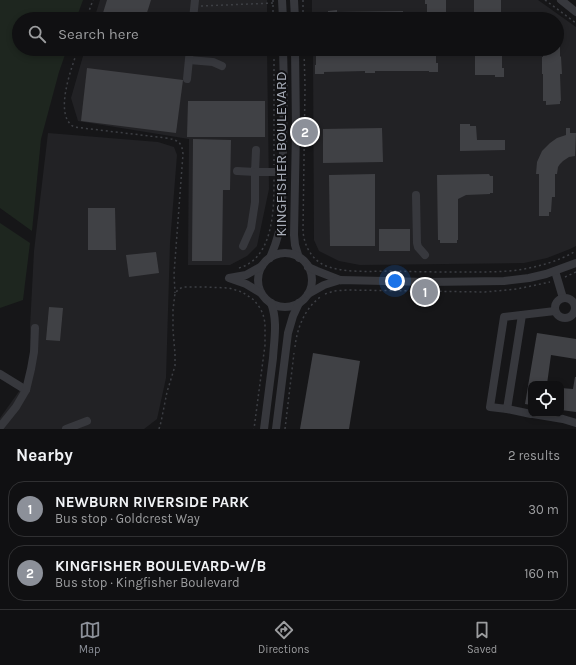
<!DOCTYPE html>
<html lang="en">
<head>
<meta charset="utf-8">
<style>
	body { margin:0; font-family:Karla,sans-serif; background:#1e1e20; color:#f1f3f6 }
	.controls { position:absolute; right:12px; bottom:12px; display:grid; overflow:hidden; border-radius:8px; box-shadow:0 2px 6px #0003 }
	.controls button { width:36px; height:36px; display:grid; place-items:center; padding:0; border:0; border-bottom:1px solid #303032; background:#101012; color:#f1f3f6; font:20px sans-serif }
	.you { position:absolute; left:395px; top:281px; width:14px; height:14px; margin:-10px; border:3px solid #fff; border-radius:50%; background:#1a73e8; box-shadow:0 0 0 6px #1a73e833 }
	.badge { display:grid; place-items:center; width:26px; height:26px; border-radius:50%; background:#8c9099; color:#fff; font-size:13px; font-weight:700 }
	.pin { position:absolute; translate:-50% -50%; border:2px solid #fff; box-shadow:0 1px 4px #0006 }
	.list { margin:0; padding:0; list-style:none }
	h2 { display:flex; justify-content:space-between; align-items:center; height:52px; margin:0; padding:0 16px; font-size:17px }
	h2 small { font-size:13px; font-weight:400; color:#9c9d9f }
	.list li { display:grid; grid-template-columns:26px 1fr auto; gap:12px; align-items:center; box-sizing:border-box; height:56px; margin:0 8px 8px; padding:0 8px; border:1px solid #303032; border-radius:16px }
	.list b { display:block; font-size:15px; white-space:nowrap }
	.list p { margin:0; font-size:13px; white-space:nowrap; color:#9c9d9f }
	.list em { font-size:13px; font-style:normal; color:#9c9d9f }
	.icon { flex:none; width:22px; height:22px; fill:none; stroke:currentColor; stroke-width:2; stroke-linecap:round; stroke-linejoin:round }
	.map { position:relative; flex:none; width:576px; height:429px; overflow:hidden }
	.search { position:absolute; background:#101012; box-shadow:0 2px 6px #0003; left:12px; right:12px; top:12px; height:44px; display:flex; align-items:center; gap:10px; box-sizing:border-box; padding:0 14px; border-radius:22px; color:#9c9d9f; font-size:15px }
	.sheet { height:180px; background:#101012 }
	nav { display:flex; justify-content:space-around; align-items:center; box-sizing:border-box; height:56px; border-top:1px solid #303032; background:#101012; font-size:11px; color:#9c9d9f }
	nav a { display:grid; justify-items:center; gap:2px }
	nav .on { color:#8c9099 }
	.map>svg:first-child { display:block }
	.built { fill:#222225 }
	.green { fill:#1e261f }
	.building { fill:#404145 }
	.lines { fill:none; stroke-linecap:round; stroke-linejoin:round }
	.path { stroke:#3d3f44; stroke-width:1.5; stroke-dasharray:2 3; stroke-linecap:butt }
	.minor { stroke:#37383d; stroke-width:8 }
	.labels { text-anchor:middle; stroke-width:4; stroke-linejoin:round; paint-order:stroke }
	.street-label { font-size:15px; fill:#a8adb8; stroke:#111113 }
</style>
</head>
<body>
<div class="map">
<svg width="576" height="429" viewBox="0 0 576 429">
	<rect width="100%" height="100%" fill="#161618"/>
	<!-- built -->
	<g class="built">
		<path d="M100 0H267V19H94Z"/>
		<path d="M312 0H538L576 27V246L570 249 547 258 524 263 360 265 339 261 319 251 314 240 313 49H557V19H312Z"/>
		<path d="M85 49H267L269 189 257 246 247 256 230 265H188L189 139 78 121 71 98Z"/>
		<path d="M48 133 158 142 174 147 177 155 170 243 166 378 157 419 144 429H0V418L25 383 31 356 30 327 34 251Z"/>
	</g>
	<!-- green -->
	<g class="green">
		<path d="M0 0H83L76 19H19V49H67L59 72 41 139 32 231 0 208Z"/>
		<path d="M0 223 30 243 23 300 0 308Z"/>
	</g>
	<!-- building -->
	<g class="building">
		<path d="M107 0H151L145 19H111L102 16Z"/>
		<path d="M425 0H446V19H427V4H425Z"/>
		<rect x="474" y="0" width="27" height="19"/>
		<path d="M337 10V12L403 11V19H328V11Z"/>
		<path d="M557 26H559V30H560V56L561 57 562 74H560L561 101H560V104L546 105V101H543V74H542V57H543V49H557Z"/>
		<path d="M229 49H262V54L229 55Z"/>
		<path d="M475 49H502V68H504V77H495V75H475Z"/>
		<path d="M436 52V63H438V72H429V71H375V73H365V71L324 72V74H315V65H316V53Z"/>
		<path d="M87 68 183 80 176 133 81 121Z"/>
		<path d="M188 101H265V137H187Z"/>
		<path d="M460 124H470V126H476L477 140H505V150L460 151Z"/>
		<path d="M382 128 383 162 323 163V129Z"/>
		<path d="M566 128H570V133H576L575 156 569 157 563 161 560 164 558 167 557 174H555V197H552L551 212H549V216H539V174H536L537 162 542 151 550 143 557 138 566 135Z"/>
		<path d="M193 139 231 140 230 190H223L222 261H192Z"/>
		<path d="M375 174V246H330L329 175Z"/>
		<path d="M489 174 490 176H493V193H490V194L466 195 458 199V240H457V243H440V240H438L437 175Z"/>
		<path d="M88 208H115L116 250H88Z"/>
		<rect x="379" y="229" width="31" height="22"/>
		<path d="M156 252 159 273 129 277 126 255Z"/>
		<path d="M49 307 63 308 60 341 46 340Z"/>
		<path d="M537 333 576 339V359L551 355 547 384H531V405L525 404Z"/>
		<path d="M313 353 360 361 349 429H300Z"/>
		<path d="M575 377H576V412L561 410V388L573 389Z"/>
	</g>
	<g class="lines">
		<!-- path -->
		<g class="path">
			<path d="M273 0V19"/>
			<path d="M303 0V19"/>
			<path d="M545 0 576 23"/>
			<path d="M201 6 273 3"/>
			<path d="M86 19 93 0"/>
			<path d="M78 49C72 67 53 115 74 127L166 138C178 140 182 142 183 154L174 274 175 293"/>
			<path d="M274 49V165"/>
			<path d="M304 49 305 87 303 231C304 244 310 257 322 264 341 274 373 271 394 271 419 272 445 272 470 272 486 272 502 272 518 270 538 267 559 261 576 251"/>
			<path d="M239 268C274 258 274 208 274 179"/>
			<path d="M565 277 576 272"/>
			<path d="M325 294 334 291 347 290 485 292 517 289 550 282"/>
			<path d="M295 347C297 328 305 307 322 296"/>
			<path d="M159 429 161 422 167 392 175 366V354L173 330V310L175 293 179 289 183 287H204L229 288 242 292 254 300 260 308 263 314 265 323V345L254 429"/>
			<path d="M285 429 294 353"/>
		</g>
		<!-- minor -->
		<g class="minor">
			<path d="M282 0 283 19"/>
			<path d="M294 0 295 19"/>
			<path d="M561 0 576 12"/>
			<path d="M193 19 195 0"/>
			<path d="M215 19V17L253 16"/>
			<path d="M295 49 296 129 294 235 295 245 299 258"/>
			<path d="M189 60 213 62 222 66"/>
			<path d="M187 79 190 49"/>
			<path d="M237 171 255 172 256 150"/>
			<path d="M416 195 417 243 418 247 425 255"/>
			<path d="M243 246 251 228 255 202V172H283"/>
			<circle cx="285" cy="280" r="27"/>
			<path d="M270 258C276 244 281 229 282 213L284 88 283 49"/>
			<path d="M308 267 317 271 340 280"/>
			<path d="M555 271 563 298"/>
			<path d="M261 293 246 284 229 278 246 275 262 266"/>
			<path d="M308 294 324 285 340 280 428 282 504 281 529 278 546 274 576 263"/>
			<circle cx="565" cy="308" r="10"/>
			<path d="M522 315 507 409 490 407 504 317 555 311"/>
			<path d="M0 374 26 390"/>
			<path d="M507 409 531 414"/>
			<path d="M533 414 563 419 576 423"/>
			<path d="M0 427 16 407 26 390 31 369 34 352 35 328"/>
			<path d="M66 429 87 421"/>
			<path d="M264 429C267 405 270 382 273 358 274 340 278 321 271 303"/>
			<path d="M276 429 288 333 293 316 299 303"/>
		</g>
	</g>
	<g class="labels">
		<!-- street labels -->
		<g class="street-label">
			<text transform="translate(281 154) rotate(-90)" y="5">KINGFISHER BOULEVARD</text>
		</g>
	</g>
</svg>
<div class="controls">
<button><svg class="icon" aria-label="locate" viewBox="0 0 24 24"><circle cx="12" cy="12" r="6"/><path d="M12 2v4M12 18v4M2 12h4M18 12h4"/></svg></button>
</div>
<div class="you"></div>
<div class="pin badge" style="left:425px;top:292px">1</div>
<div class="pin badge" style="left:305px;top:132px">2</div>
<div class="search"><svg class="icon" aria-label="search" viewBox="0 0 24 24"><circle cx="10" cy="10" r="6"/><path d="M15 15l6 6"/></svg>Search here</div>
</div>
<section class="sheet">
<h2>Nearby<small>2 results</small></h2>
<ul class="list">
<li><span class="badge">1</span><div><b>NEWBURN RIVERSIDE PARK</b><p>Bus stop · Goldcrest Way</p></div><em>30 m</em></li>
<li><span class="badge">2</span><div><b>KINGFISHER BOULEVARD-W/B</b><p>Bus stop · Kingfisher Boulevard</p></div><em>160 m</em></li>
</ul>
</section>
<nav>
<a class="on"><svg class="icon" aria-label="map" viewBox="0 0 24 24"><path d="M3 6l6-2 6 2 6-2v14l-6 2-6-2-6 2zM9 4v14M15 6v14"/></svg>Map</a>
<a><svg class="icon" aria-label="directions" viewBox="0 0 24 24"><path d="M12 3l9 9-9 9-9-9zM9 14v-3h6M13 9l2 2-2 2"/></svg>Directions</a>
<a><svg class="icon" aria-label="saved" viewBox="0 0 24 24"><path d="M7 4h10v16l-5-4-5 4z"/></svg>Saved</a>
</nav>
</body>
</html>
